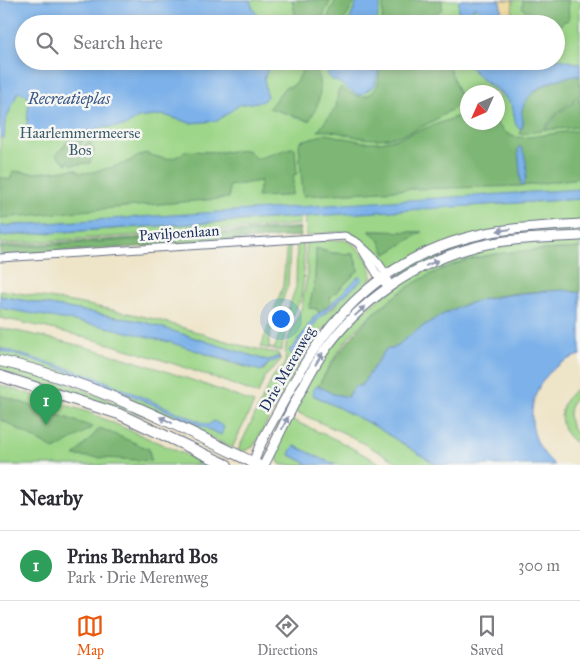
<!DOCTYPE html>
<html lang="en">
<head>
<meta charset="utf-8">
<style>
	body { margin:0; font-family:"IM FELL Great Primer",serif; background:#f7f7f7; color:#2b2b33 }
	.compass { position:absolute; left:460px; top:85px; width:45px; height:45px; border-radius:50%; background:#fff; box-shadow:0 2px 8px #0003; rotate:225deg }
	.you { position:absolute; left:280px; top:318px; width:18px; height:18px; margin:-12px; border:4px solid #fff; border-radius:50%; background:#1a73e8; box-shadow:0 0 0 8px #1a73e833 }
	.badge { display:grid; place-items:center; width:32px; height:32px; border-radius:50%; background:#ea580c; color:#fff; font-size:16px; font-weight:700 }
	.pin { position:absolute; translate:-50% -41px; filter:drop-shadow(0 1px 2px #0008) }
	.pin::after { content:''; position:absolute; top:26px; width:18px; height:15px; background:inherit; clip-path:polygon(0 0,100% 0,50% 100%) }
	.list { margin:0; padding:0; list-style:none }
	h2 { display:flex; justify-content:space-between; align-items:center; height:65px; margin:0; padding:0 20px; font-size:21px }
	h2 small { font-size:16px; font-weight:400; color:#7c7c81 }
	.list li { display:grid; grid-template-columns:32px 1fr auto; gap:15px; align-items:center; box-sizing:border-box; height:70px; padding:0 20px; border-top:1px solid #e1e1e2 }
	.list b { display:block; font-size:19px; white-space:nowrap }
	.list p { margin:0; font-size:16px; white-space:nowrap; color:#7c7c81 }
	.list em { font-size:16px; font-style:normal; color:#7c7c81 }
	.icon { flex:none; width:28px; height:28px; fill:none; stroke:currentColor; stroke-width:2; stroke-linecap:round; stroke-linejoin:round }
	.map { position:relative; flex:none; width:580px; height:465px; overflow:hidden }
	.search { position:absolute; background:#fff; box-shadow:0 2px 8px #0003; left:15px; right:15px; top:15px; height:55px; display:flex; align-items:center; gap:12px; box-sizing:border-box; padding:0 18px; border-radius:28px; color:#7c7c81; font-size:19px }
	.sheet { height:135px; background:#fff }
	nav { display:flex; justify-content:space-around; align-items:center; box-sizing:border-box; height:70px; border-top:1px solid #e1e1e2; background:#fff; font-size:14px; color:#7c7c81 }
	nav a { display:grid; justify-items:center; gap:2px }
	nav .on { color:#ea580c }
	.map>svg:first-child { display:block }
	.green { fill:#9dd688; stroke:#5c8273; fill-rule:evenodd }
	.forest { fill:#7eb774; stroke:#4c7369 }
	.sand { fill:#eeda9e; stroke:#84847e }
	.water { fill:#7bb1e9; stroke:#4b70a4 }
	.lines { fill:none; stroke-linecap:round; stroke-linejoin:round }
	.minor-casing { stroke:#656e83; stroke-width:9 }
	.major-casing { stroke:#656e83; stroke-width:11 }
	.highway-casing { stroke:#656e83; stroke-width:12 }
	.minor { stroke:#fff; stroke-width:7 }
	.major { stroke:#fff; stroke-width:9 }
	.highway { stroke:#fff; stroke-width:10 }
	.oneway { fill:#8d97ae }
	.labels { text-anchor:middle; stroke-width:5; stroke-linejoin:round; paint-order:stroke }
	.park-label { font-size:15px; fill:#3c5968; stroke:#f6f6f2 }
	.street-label { font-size:15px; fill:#1b2f5e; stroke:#f6f6f2 }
	.water-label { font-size:16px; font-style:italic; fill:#385688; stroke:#f6f6f2 }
</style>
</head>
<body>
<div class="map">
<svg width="580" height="465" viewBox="0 0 580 465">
	<rect width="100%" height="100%" fill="#f6f6f2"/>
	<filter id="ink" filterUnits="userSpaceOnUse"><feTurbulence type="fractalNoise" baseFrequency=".02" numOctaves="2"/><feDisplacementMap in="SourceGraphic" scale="10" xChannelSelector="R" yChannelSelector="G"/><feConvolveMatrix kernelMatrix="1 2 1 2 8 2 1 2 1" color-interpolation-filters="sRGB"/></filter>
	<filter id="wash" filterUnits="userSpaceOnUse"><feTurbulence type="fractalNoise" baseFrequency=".0096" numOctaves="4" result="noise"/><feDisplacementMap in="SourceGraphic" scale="20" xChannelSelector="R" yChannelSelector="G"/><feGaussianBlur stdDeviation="1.12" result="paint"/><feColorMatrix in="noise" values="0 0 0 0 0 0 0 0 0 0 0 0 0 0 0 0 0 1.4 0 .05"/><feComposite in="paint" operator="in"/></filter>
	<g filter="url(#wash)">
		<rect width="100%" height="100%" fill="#eee4c8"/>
		<!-- green -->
		<g class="green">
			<path d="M0 0H580V191L0 226ZM24 24H556V61H24ZM468 92H498V122H468Z"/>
			<path d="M580 199V221L508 227 394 266C374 267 367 239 350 234 336 229 320 235 306 236L305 216ZM370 231 420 232H421L386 254 379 239Z"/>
			<path d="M301 217 300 224 282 226 0 244V236Z"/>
			<path d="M300 227V229L0 248V246Z"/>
			<path d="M580 227V232L494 240 401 275 398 271C453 235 517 231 580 227Z"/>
			<path d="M580 239V248C549 250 515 250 485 256 433 266 387 297 351 335 338 350 328 369 318 386L313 389V395L373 425 437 465H403L344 433 294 411C306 389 317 364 333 345 375 290 439 255 508 244 531 240 556 240 580 239Z"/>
			<path d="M345 240C357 244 375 264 371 278 370 283 329 322 322 331 294 367 276 408 253 447L244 451 238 450 274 375 285 365 286 344 301 309 307 277 306 241ZM316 248 331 253 353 254 359 270 330 298 331 304 359 276 334 307 318 319 296 351 289 350 293 348 314 317 319 313 317 309 309 308 315 281Z"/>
			<path d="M287 242H303C304 260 305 278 301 296 296 314 282 332 282 351L261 347 283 286ZM297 243 296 287 275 347 272 349 269 347V337L288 285 290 246Z"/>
			<path d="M0 290C51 298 103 307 154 319 195 330 236 347 278 353L281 360 265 377 258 394C174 362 89 335 0 318V308C56 316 114 326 169 341 201 350 231 367 264 370L268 364 278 356 269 360 262 359 144 322 0 296Z"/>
			<path d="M0 328C88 344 171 371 254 403L232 448 112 391 0 356Z"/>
			<path d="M0 363 55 378 155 419 0 371Z"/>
			<path d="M0 385 88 412 207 464 210 462 216 465H0Z"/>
			<path d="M580 387V394C565 404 566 426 580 437V445C555 433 555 400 580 387Z"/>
			<path d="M290 419 339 441 383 465H335L295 446 290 455 310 465H281C269 451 284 433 290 419Z"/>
		</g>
		<!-- forest -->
		<g class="forest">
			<path d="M292 0H331L319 24H297Z"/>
			<path d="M336 0H356C344 18 349 24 324 24Z"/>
			<path d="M387 0H442V9L421 24H382L383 5Z"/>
			<path d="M523 0H568L569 20 563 22 556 31V24H531L530 16 522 7Z"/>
			<path d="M304 61H315C321 89 324 96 309 121L269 108 285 87 293 86 301 74Z"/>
			<path d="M377 61H421C428 69 438 65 447 62L462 102C435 122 398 144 363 138 348 136 334 129 318 131L336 107 338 91 341 87C365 108 386 91 377 61Z"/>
			<path d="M569 76H580V95L559 111 541 131 520 134C520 128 523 129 523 123 523 120 521 116 521 112 522 92 554 80 569 76Z"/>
			<path d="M580 98V127L544 130 560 112Z"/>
			<path d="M467 113 468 122 496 123C501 128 505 133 512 136 525 141 562 130 580 131V178L523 186 414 189 303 196 299 145 301 141 326 134 364 142H380L396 139Z"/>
			<path d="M69 140 83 141 67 164 56 155Z"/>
			<path d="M90 142 94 150 90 163 72 165 70 163 83 146Z"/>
			<path d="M291 148H295L297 174H294L292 194 285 196 257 197 261 181 229 186V198L0 218V177L10 180 13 171 34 173 75 169 81 173 93 172 123 164 145 153C161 158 171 163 185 151L221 152 248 150 256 159Z"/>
			<path d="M300 229 301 236 0 256V248Z"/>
			<path d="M369 231 422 232 386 254 379 239Z"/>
			<path d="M316 248 331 253 353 254 359 270 330 298 331 304 319 313 317 309 309 308 315 281Z"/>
			<path d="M580 248V293C563 290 547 291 530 292 470 297 439 311 393 349H386L361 386 351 391 348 397 333 394 318 386C355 321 409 271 485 256 515 250 549 250 580 248Z"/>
			<path d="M0 395 93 427 55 450 0 419Z"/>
			<path d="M100 428 149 449 151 461 74 456Z"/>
		</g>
		<!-- sand -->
		<path class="sand" d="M500 0H513L512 13 518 24H503Z"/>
		<!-- water -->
		<g class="water">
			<path d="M0 0H250C253 10 256 18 268 18L265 24H24V61H271L264 79 267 96 263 101 239 105 217 121 190 123 164 115 138 118 125 126 98 128 77 136 50 139 42 137 34 140 20 139 27 126 29 96 18 92 5 122 4 138 0 137Z"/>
			<path d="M360 0H381L376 24H348L356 4Z"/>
			<path d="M459 0H500L503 24H481L479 11 474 6 472 24H458Z"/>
			<path d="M556 58 580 64V76C560 76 531 86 523 107 519 115 527 122 520 130L516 125 512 105 501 93 481 79 465 61H556Z"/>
			<path d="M327 61H375L378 73 375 85 361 95C348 93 343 82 332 80L328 75Z"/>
			<path d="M520 146C527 155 529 176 523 186L521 184 518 149Z"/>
			<path d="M580 189V199L0 236V226Z"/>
			<path d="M359 276 363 279 318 319 296 351 291 354 289 350 293 348 314 317 331 304Z"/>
			<path d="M563 290 580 293V355C529 369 515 431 555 465H437L373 425 313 395V389L318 386 333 394 348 397 355 386H361L386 349H393C455 298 485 296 563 290Z"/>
			<path d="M0 296 144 322 262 359 269 360 279 356V359L268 364 261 371 169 342 107 327 0 308Z"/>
			<path d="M0 348 93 376 208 425 214 421 224 427 221 435C149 402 77 370 0 351Z"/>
			<path d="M295 446 335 465H310L290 455V451Z"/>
		</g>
	</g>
	<g filter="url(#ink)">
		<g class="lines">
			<defs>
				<g id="minor">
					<path d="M358 243C373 256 386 267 389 287L380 279Z"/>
					<path d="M0 258 345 236 358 243"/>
				</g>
				<g id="major">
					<path d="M253 465C259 442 275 418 286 397 329 312 390 253 486 233 516 227 549 226 580 224"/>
					<path d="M264 465C283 428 299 389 322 354 358 301 416 262 478 246 511 238 546 238 580 236"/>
				</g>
				<g id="highway">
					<path d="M0 361C93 382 173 423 258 465"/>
					<path d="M0 376 119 414 227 465"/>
				</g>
			</defs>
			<!-- minor casing -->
			<use href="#minor" class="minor-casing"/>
			<!-- major casing -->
			<use href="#major" class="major-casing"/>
			<!-- highway casing -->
			<use href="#highway" class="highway-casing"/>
			<!-- minor -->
			<use href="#minor" class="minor"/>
			<!-- major -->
			<use href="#major" class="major"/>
			<!-- highway -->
			<use href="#highway" class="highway"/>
		</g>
		<!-- one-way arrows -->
		<defs><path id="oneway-solid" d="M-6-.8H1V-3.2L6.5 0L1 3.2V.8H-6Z" transform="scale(1.25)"/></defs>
		<g class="oneway">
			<use href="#oneway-solid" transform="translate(504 230) rotate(173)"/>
			<use href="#oneway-solid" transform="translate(432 263) rotate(-24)"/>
			<use href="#oneway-solid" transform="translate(360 311) rotate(-43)"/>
			<use href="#oneway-solid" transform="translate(319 359) rotate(-58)"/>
			<use href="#oneway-solid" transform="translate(166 420) rotate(-154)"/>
			<use href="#oneway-solid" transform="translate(285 423) rotate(-63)"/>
		</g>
	</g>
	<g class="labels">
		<!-- park labels -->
		<g class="park-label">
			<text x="80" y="138">Haarlemmermeerse<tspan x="80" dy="17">Bos</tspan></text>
		</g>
		<!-- street labels -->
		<g class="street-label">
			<text transform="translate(179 233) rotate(-4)" y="5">Paviljoenlaan</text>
			<text transform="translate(287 369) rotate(-60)" y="5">Drie Merenweg</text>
		</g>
		<!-- water labels -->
		<g class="water-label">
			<text x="69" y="104">Recreatieplas</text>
		</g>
	</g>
</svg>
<svg class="compass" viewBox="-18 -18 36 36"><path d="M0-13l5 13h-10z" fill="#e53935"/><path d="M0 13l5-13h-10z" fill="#7c7c81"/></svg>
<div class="you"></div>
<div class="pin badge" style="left:46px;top:425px;background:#2e9e5b">1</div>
<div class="search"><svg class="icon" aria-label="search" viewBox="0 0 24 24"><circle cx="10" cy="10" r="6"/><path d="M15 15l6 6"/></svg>Search here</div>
</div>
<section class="sheet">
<h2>Nearby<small></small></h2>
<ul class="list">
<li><span class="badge" style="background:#2e9e5b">1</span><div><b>Prins Bernhard Bos</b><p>Park · Drie Merenweg</p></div><em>300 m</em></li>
</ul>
</section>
<nav>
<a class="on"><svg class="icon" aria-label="map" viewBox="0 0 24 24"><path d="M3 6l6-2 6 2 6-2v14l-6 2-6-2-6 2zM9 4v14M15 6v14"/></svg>Map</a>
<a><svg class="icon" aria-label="directions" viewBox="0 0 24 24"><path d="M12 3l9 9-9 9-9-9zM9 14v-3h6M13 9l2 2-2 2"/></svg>Directions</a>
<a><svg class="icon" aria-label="saved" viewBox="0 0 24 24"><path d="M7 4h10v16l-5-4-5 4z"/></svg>Saved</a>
</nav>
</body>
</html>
